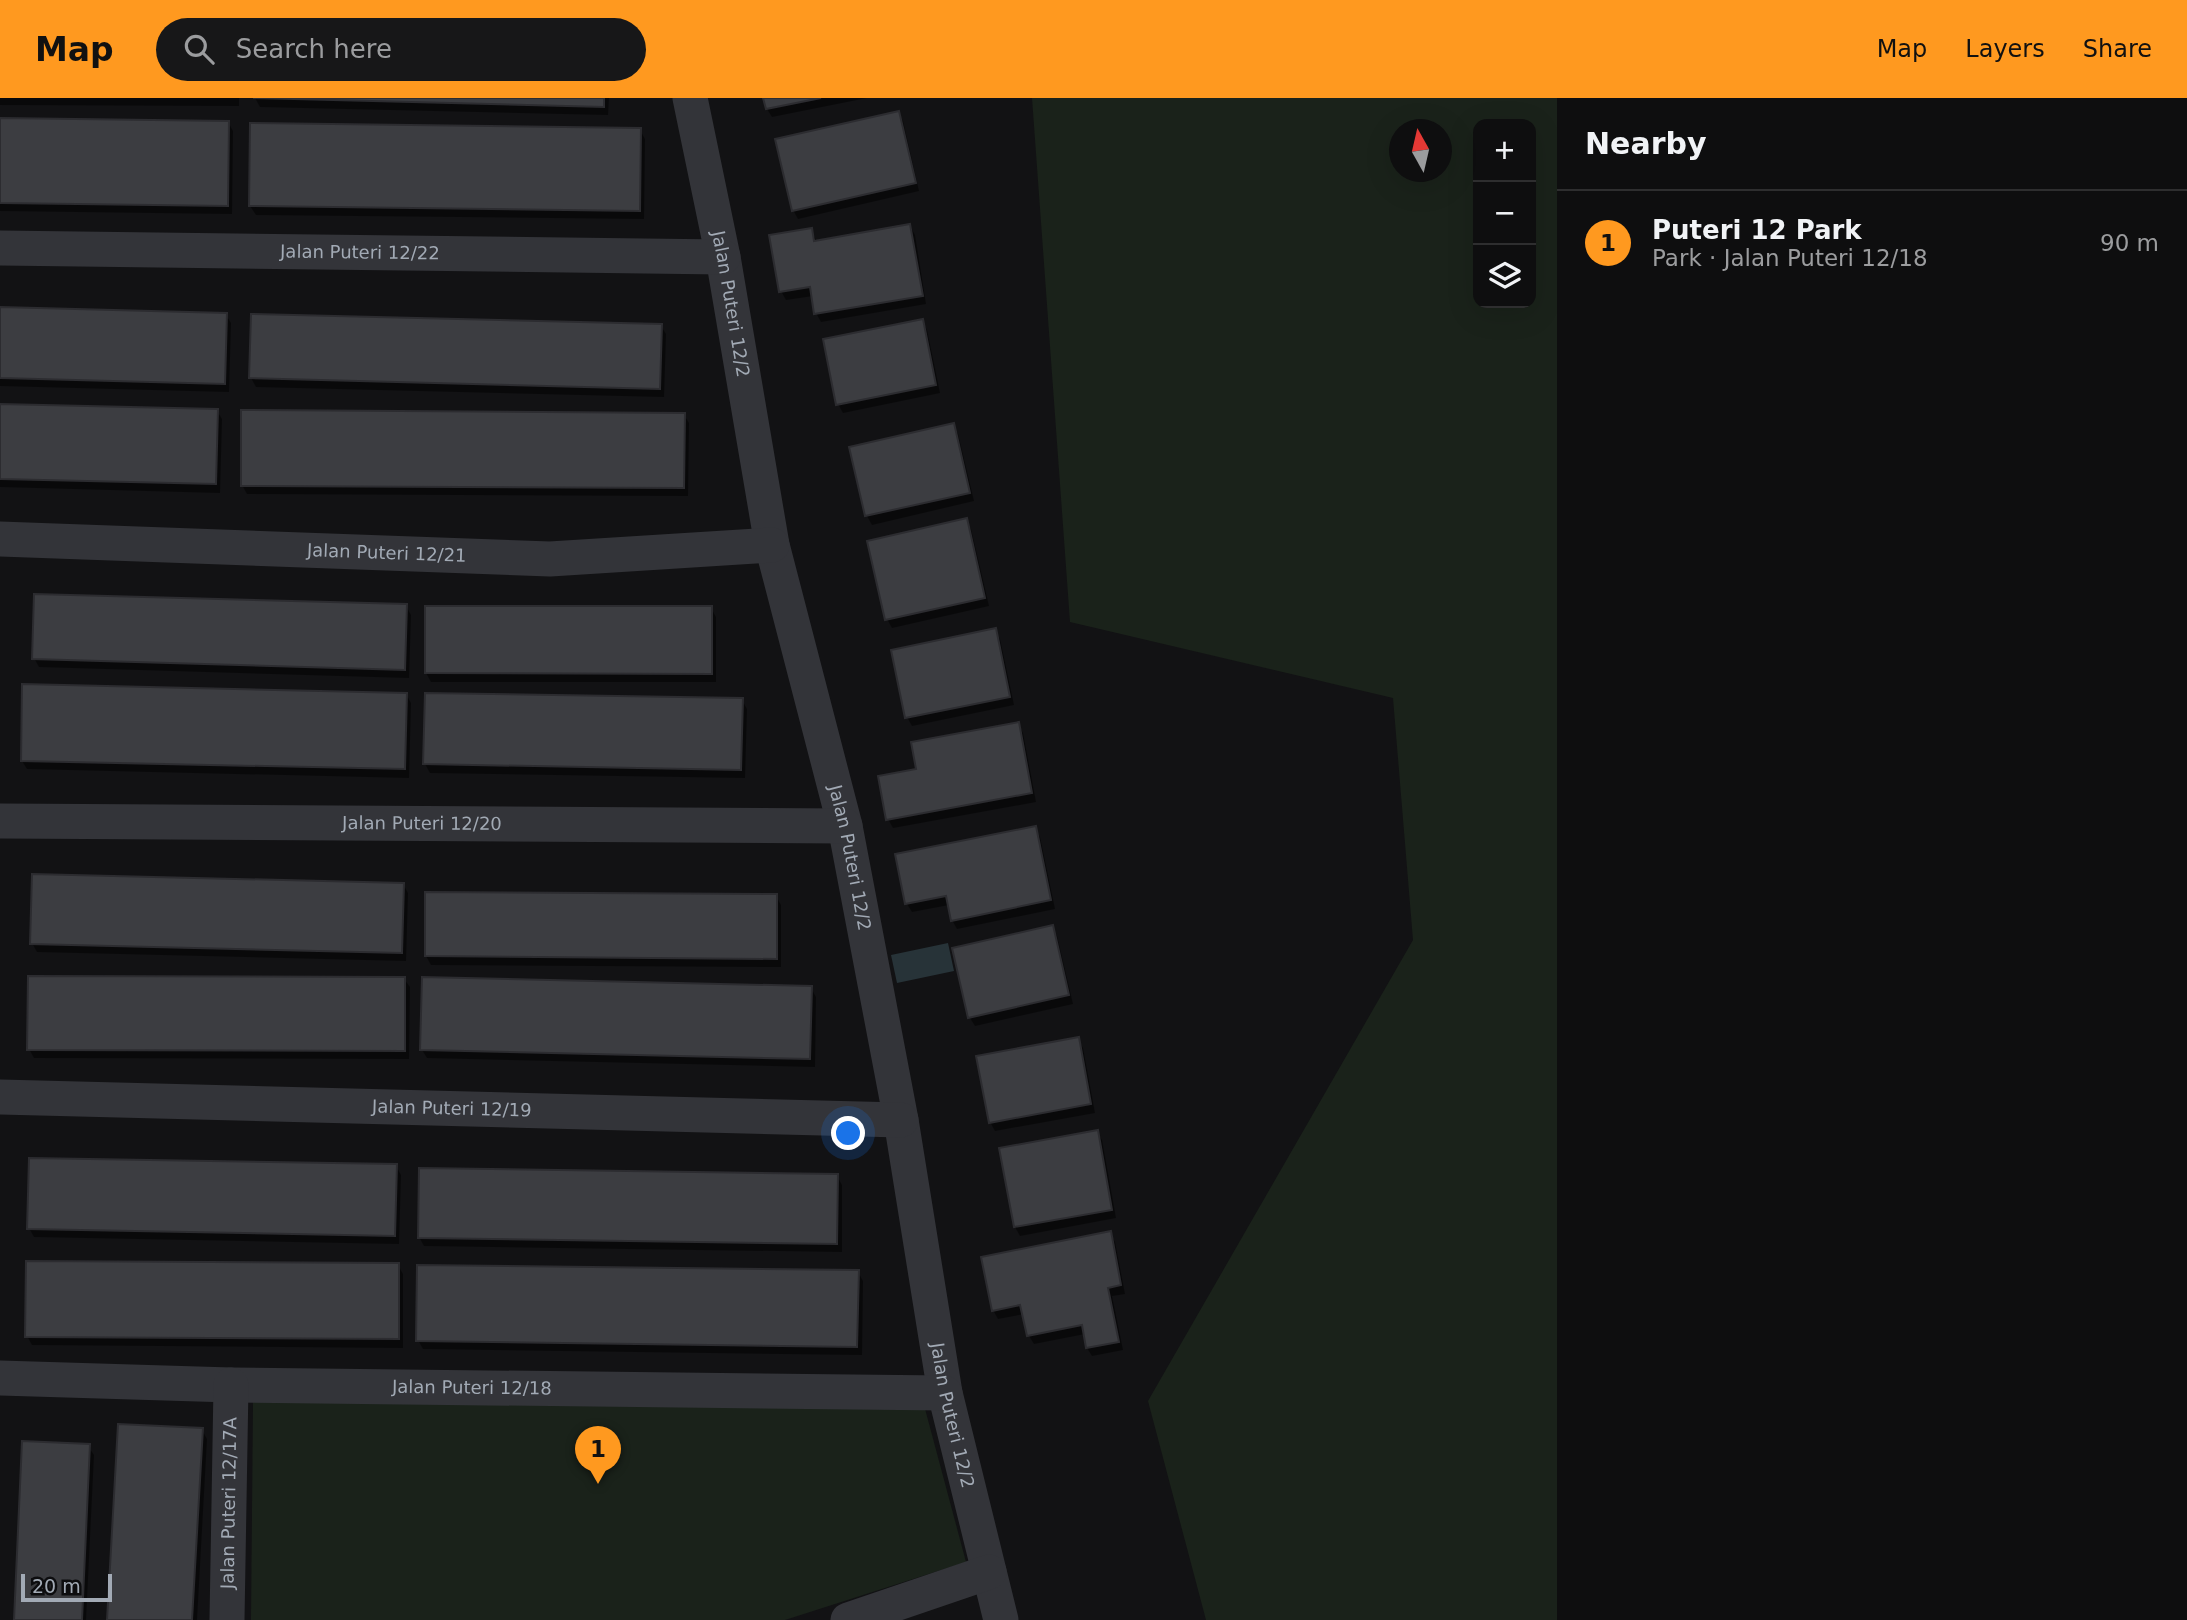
<!DOCTYPE html>
<html lang="en">
<head>
<meta charset="utf-8">
<style>
	body { margin:0; font-family:"DejaVu Sans",sans-serif; background:#171718; color:#f1f3f6 }
	.controls { position:absolute; right:21px; top:21px; display:grid; overflow:hidden; border-radius:14px; box-shadow:0 7px 28px #0002 }
	.controls button { width:63px; height:63px; display:grid; place-items:center; padding:0; border:0; border-bottom:2px solid #2e2e2f; background:#0e0e0f; color:#f1f3f6; font:35px sans-serif }
	.compass { position:absolute; left:1389px; top:21px; width:63px; height:63px; border-radius:50%; background:#0e0e0f; box-shadow:0 7px 28px #0002; rotate:352deg }
	.scale { position:absolute; left:21px; bottom:18px; width:91px; box-sizing:border-box; padding-left:7px; border:4px solid #a2aab5; border-top:0; font-size:19px; line-height:24px; white-space:nowrap; color:#a2aab5; -webkit-text-stroke:5px #0d0d0f; paint-order:stroke }
	.you { position:absolute; left:849px; top:1036px; width:24px; height:24px; margin:-18px; border:5px solid #fff; border-radius:50%; background:#1a73e8; box-shadow:0 0 0 10px #1a73e833 }
	.badge { display:grid; place-items:center; width:46px; height:46px; border-radius:50%; background:#ff991f; color:#111; font-size:23px; font-weight:700 }
	.pin { position:absolute; translate:-50% -58px; filter:drop-shadow(0 2px 4px #0008) }
	.pin::after { content:''; position:absolute; top:37px; width:24px; height:21px; background:inherit; clip-path:polygon(0 0,100% 0,50% 100%) }
	.list { margin:0; padding:0; list-style:none }
	h2 { display:flex; justify-content:space-between; align-items:center; height:91px; margin:0; padding:0 28px; font-size:30px }
	h2 small { font-size:23px; font-weight:400; color:#9b9c9e }
	.list li { display:grid; grid-template-columns:46px 1fr auto; gap:21px; align-items:center; box-sizing:border-box; height:105px; padding:0 28px; border-top:2px solid #2e2e2f }
	.list b { display:block; font-size:26px; white-space:nowrap }
	.list p { margin:0; font-size:23px; white-space:nowrap; color:#9b9c9e }
	.list em { font-size:23px; font-style:normal; color:#9b9c9e }
	.icon { flex:none; width:38px; height:38px; fill:none; stroke:currentColor; stroke-width:2; stroke-linecap:round; stroke-linejoin:round }
	.map { position:relative; flex:none; width:1557px; height:1522px; overflow:hidden }
	header { display:flex; align-items:center; gap:42px; box-sizing:border-box; height:98px; padding:0 35px; background:#ff991f; color:#111 }
	header strong { font-size:33px }
	nav { display:flex; gap:38px; margin-inline-start:auto; font-size:24px }
	.search { width:490px; height:63px; background:#171718; display:flex; align-items:center; gap:18px; box-sizing:border-box; padding:0 24px; border-radius:38px; color:#9b9c9e; font-size:26px }
	main { display:flex }
	aside { flex:1; background:#0e0e0f }
	.map>svg:first-child { display:block }
	.green { fill:#1a221a; fill-rule:evenodd }
	.water { fill:#273338 }
	.shadow { fill:#0007 }
	.building { fill:#3c3d41; stroke:#2c2c30; stroke-width:2 }
	.lines { fill:none; stroke-linecap:round; stroke-linejoin:round }
	.street { stroke:#333439; stroke-width:35 }
	.labels { text-anchor:middle; stroke-width:5; stroke-linejoin:round; paint-order:stroke }
	.street-label { font-size:18px; fill:#a2aab5; stroke:#0d0d0f }
</style>
</head>
<body>
<header>
<strong>Map</strong>
<div class="search"><svg class="icon" aria-label="search" viewBox="0 0 24 24"><circle cx="10" cy="10" r="6"/><path d="M15 15l6 6"/></svg>Search here</div>
<nav><a>Map</a><a>Layers</a><a>Share</a></nav>
</header>
<main>
<div class="map">
<svg width="1557" height="1522" viewBox="0 0 1557 1522">
	<rect width="100%" height="100%" fill="#121214"/>
	<!-- green -->
	<g class="green">
		<path d="M1032 0H1557V1522H1206L1148 1303 1413 842 1393 600 1070 524ZM1478 26H1531V205H1478ZM1400 32H1442V74H1400Z"/>
		<path d="M253 1304 924 1307 966 1464 785 1522H251Z"/>
	</g>
	<!-- water -->
	<path class="water" d="M948 845 954 873 897 885 891 857Z"/>
	<!-- shadow -->
	<g class="shadow">
		<path d="M0 0H239V8L0 7Z"/>
		<path d="M255 0H609L608 17 260 9Z"/>
		<path d="M765 0H867L772 19 767 11Z"/>
		<path d="M898 15 903 23 919 93 798 121 793 112Z"/>
		<path d="M0 22 228 24 233 33 232 116 0 113Z"/>
		<path d="M640 32 645 41 644 121 256 117 250 108Z"/>
		<path d="M910 128 915 137 926 206 821 224 816 215 813 198 786 202 781 193 811 132 817 144Z"/>
		<path d="M0 211 226 217 231 225 229 294 0 288Z"/>
		<path d="M922 223 927 232 940 295 843 315 838 306Z"/>
		<path d="M661 228 666 236 664 299 256 289 251 280Z"/>
		<path d="M0 308 217 313 222 321 220 395 0 389Z"/>
		<path d="M684 317 689 325 688 398 247 396 242 387Z"/>
		<path d="M953 327 958 336 974 403 872 427 867 418 851 350Z"/>
		<path d="M966 422 971 431 989 508 892 530 887 521Z"/>
		<path d="M406 508 411 517 409 580 39 569 34 560Z"/>
		<path d="M711 510 716 519V584H431L426 575Z"/>
		<path d="M995 532 1000 541 1014 607 912 628 907 619Z"/>
		<path d="M406 596 411 605 409 680 27 671 22 663Z"/>
		<path d="M742 602 747 611 745 680 430 675 425 666Z"/>
		<path d="M1018 626 1023 635 1036 704 893 730 888 721 918 672Z"/>
		<path d="M1035 730 1040 739 1055 811 957 831 952 822 949 807 912 814 907 806Z"/>
		<path d="M403 786 408 795 406 863 37 854 32 845Z"/>
		<path d="M427 796 776 798 781 807V869L431 867 426 858Z"/>
		<path d="M1052 829 1057 838 1073 906 975 928 970 920Z"/>
		<path d="M404 881 410 889 409 961 34 960 29 951Z"/>
		<path d="M811 890 816 899 815 969 427 960 422 952Z"/>
		<path d="M1078 941 1083 950 1095 1015 995 1033 990 1024Z"/>
		<path d="M1097 1034 1102 1042 1116 1120 1020 1138 1015 1129 1001 1051Z"/>
		<path d="M396 1068 401 1077 399 1146 34 1139 29 1130Z"/>
		<path d="M837 1078 842 1087V1154L424 1148 419 1139Z"/>
		<path d="M1110 1135 1115 1144 1125 1196 1112 1198 1123 1252 1092 1258 1087 1250 1085 1236 1034 1246 1029 1238 1024 1216 998 1221 993 1212Z"/>
		<path d="M398 1167 403 1176V1250L32 1247 27 1238Z"/>
		<path d="M858 1174 863 1183 862 1257 423 1251 418 1242Z"/>
		<path d="M202 1332 207 1341 197 1522H109Z"/>
		<path d="M88 1348 94 1357 86 1522H16Z"/>
	</g>
	<!-- building -->
	<g class="building">
		<path d="M253 0H604V9Z"/>
		<path d="M763 0H821L766 11Z"/>
		<path d="M899 13 916 85 792 113 775 41Z"/>
		<path d="M0 20 229 23 228 108 0 105Z"/>
		<path d="M250 25 641 30 640 113 249 108Z"/>
		<path d="M910 126 923 198 814 216 810 189 779 194 769 137 812 130 814 143Z"/>
		<path d="M0 209 227 215 225 286 0 280Z"/>
		<path d="M251 216 662 226 660 291 249 280Z"/>
		<path d="M923 221 936 287 836 307 823 241Z"/>
		<path d="M0 306 218 311 216 386 0 381Z"/>
		<path d="M241 312 685 315 684 390 241 388Z"/>
		<path d="M954 325 970 395 865 418 849 349Z"/>
		<path d="M967 420 985 500 885 522 867 443Z"/>
		<path d="M34 496 407 506 405 572 32 561Z"/>
		<path d="M425 508H712V576L425 575Z"/>
		<path d="M996 530 1010 599 905 620 891 552Z"/>
		<path d="M22 586 407 595 405 671 21 663Z"/>
		<path d="M425 595 743 600 741 672 423 666Z"/>
		<path d="M1019 624 1032 695 886 722 878 678 916 671 911 644Z"/>
		<path d="M1036 728 1051 802 951 823 946 798 905 806 895 756Z"/>
		<path d="M32 776 404 785 402 855 30 846Z"/>
		<path d="M425 794 777 796V861L425 858Z"/>
		<path d="M1053 827 1069 897 968 920 952 850Z"/>
		<path d="M28 878 405 879V953L27 952Z"/>
		<path d="M422 879 812 888 810 961 420 952Z"/>
		<path d="M1079 939 1091 1006 989 1025 976 958Z"/>
		<path d="M1098 1032 1112 1112 1014 1129 999 1050Z"/>
		<path d="M29 1060 397 1066 395 1138 27 1131Z"/>
		<path d="M419 1070 838 1076 837 1146 418 1140Z"/>
		<path d="M1111 1133 1121 1187 1108 1190 1119 1244 1086 1250 1082 1227 1027 1238 1020 1207 992 1213 981 1159Z"/>
		<path d="M26 1163 399 1165V1241L25 1239Z"/>
		<path d="M417 1167 859 1172 857 1249 416 1243Z"/>
		<path d="M118 1326 203 1330 192 1522H107Z"/>
		<path d="M22 1343 90 1346 82 1522H14Z"/>
	</g>
	<g class="lines">
		<!-- street -->
		<g class="street">
			<path id="s1" d="M690 0 723 159 772 447 845 728 901 1022 945 1295 1001 1522"/>
			<path id="s2" d="M0 150 723 159"/>
			<path id="s3" d="M0 441 550 461 772 447"/>
			<path id="s4" d="M0 723 845 728"/>
			<path id="s5" d="M0 999 901 1022"/>
			<path id="s6" d="M0 1280 231 1287 945 1295"/>
			<path id="s7" d="M227 1522 231 1287"/>
			<path d="M848 1522 989 1474"/>
		</g>
	</g>
	<g class="labels">
		<!-- street labels -->
		<g class="street-label">
			<text dy="6" stroke="none"><textPath href="#s2" startOffset="360">Jalan Puteri 12/22</textPath></text>
			<text dy="6" stroke="none"><textPath href="#s1" startOffset="210">Jalan Puteri 12/2</textPath></text>
			<text dy="6" stroke="none"><textPath href="#s3" startOffset="387">Jalan Puteri 12/21</textPath></text>
			<text dy="6" stroke="none"><textPath href="#s4" startOffset="422">Jalan Puteri 12/20</textPath></text>
			<text dy="6" stroke="none"><textPath href="#s1" startOffset="777">Jalan Puteri 12/2</textPath></text>
			<text dy="6" stroke="none"><textPath href="#s5" startOffset="452">Jalan Puteri 12/19</textPath></text>
			<text dy="6" stroke="none"><textPath href="#s6" startOffset="472">Jalan Puteri 12/18</textPath></text>
			<text dy="6" stroke="none"><textPath href="#s1" startOffset="1344">Jalan Puteri 12/2</textPath></text>
			<text dy="6" stroke="none"><textPath href="#s7" startOffset="117">Jalan Puteri 12/17A</textPath></text>
		</g>
	</g>
</svg>
<div class="controls">
<button>+</button>
<button>−</button>
<button><svg class="icon" aria-label="layers" viewBox="0 0 24 24"><path d="M12 4l9 5-9 5-9-5zM3 14l9 5 9-5"/></svg></button>
</div>
<svg class="compass" viewBox="-18 -18 36 36"><path d="M0-13l5 13h-10z" fill="#e53935"/><path d="M0 13l5-13h-10z" fill="#9b9c9e"/></svg>
<div class="scale">20 m</div>
<div class="you"></div>
<div class="pin badge" style="left:598px;top:1386px">1</div>
</div>
<aside>
<h2>Nearby<small></small></h2>
<ul class="list">
<li><span class="badge">1</span><div><b>Puteri 12 Park</b><p>Park · Jalan Puteri 12/18</p></div><em>90 m</em></li>
</ul>
</aside>
</main>
</body>
</html>
